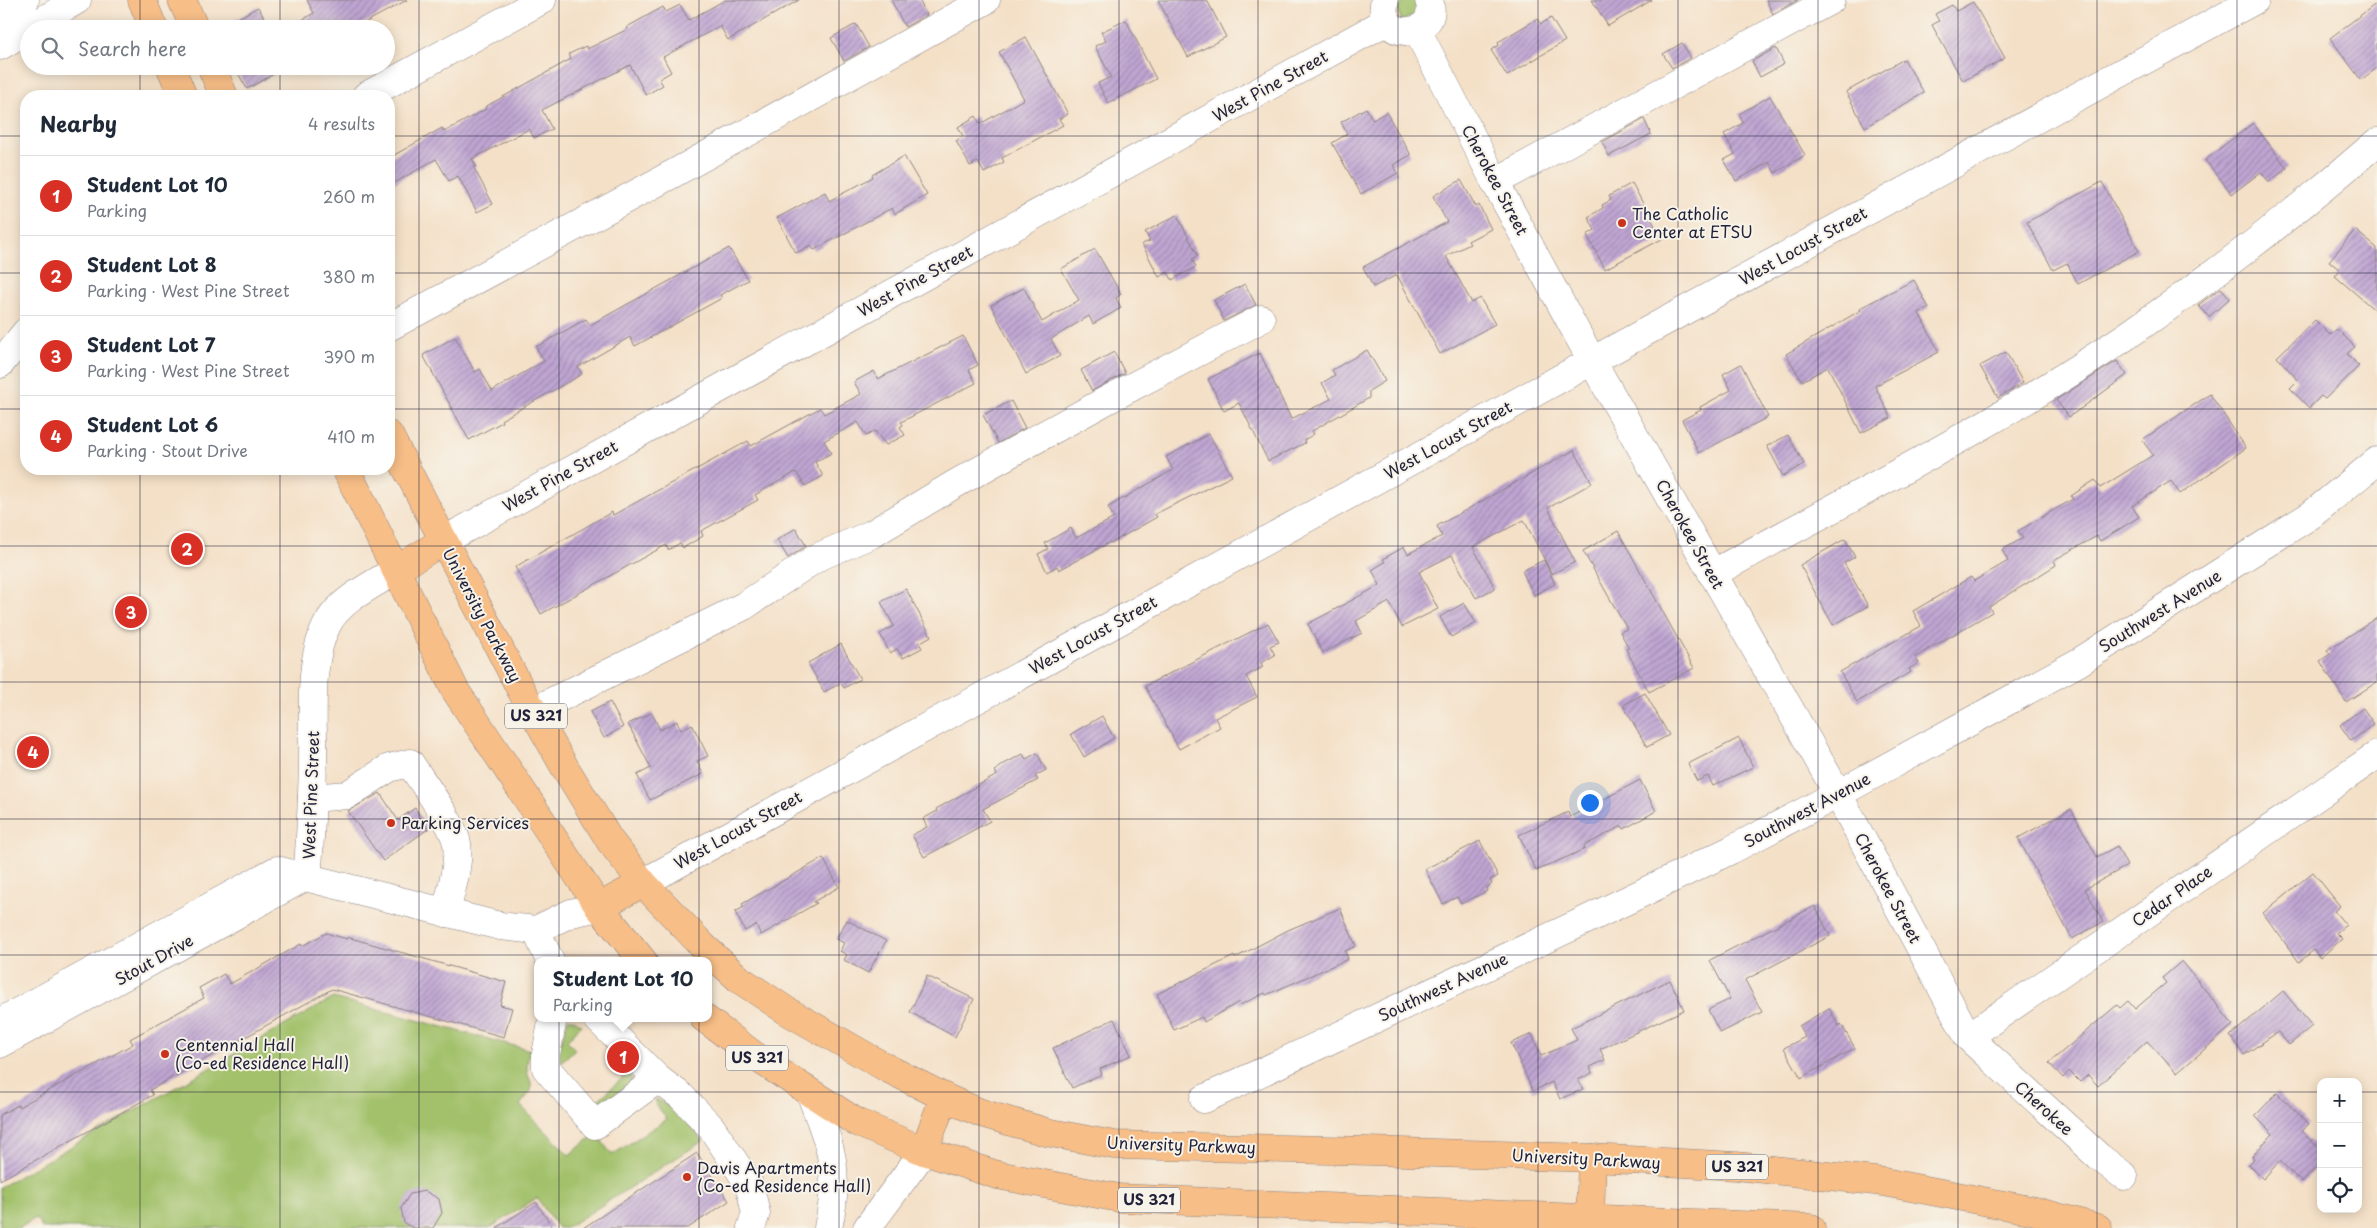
<!DOCTYPE html>
<html lang="en">
<head>
<meta charset="utf-8">
<style>
	body { margin:0; font-family:"Playpen Sans",sans-serif; background:#f2f2f3; color:#1f2937 }
	.controls { position:absolute; right:15px; bottom:15px; display:grid; overflow:hidden; border-radius:10px; box-shadow:0 2px 12px #0003 }
	.controls button { width:45px; height:45px; display:grid; place-items:center; padding:0; border:0; border-bottom:1px solid #e0e1e3; background:#fff; color:#1f2937; font:25px sans-serif }
	.you { position:absolute; left:1589px; top:802px; width:18px; height:18px; margin:-12px; border:4px solid #fff; border-radius:50%; background:#1a73e8; box-shadow:0 0 0 8px #1a73e833 }
	.badge { display:grid; place-items:center; width:32px; height:32px; border-radius:50%; background:#d93025; color:#fff; font-size:16px; font-weight:700 }
	.pin { position:absolute; translate:-50% -50%; border:2px solid #fff; box-shadow:0 1px 5px #0006 }
	.popup { position:absolute; left:534px; top:957px; width:178px; height:65px; box-sizing:border-box; display:grid; place-content:center; border-radius:10px; background:#fff; filter:drop-shadow(0 1px 4px #0005); font-size:16px; white-space:nowrap; color:#747a83 }
	.popup b { font-size:19px; color:#1f2937 }
	.popup::after { content:''; position:absolute; left:50%; top:100%; margin-left:-10px; border:10px solid transparent; border-top-color:#fff }
	.list { margin:0; padding:0; list-style:none }
	h2 { display:flex; justify-content:space-between; align-items:center; height:65px; margin:0; padding:0 20px; font-size:21px }
	h2 small { font-size:16px; font-weight:400; color:#747a83 }
	.list li { display:grid; grid-template-columns:32px 1fr auto; gap:15px; align-items:center; box-sizing:border-box; height:80px; padding:0 20px; border-top:1px solid #e0e1e3 }
	.list b { display:block; font-size:19px; white-space:nowrap }
	.list p { margin:0; font-size:16px; white-space:nowrap; color:#747a83 }
	.list em { font-size:16px; font-style:normal; color:#747a83 }
	.icon { flex:none; width:28px; height:28px; fill:none; stroke:currentColor; stroke-width:2; stroke-linecap:round; stroke-linejoin:round }
	.map { position:relative; flex:none; width:2377px; height:1228px; overflow:hidden }
	.search { position:absolute; background:#fff; box-shadow:0 2px 12px #0003; left:20px; top:20px; width:375px; height:55px; display:flex; align-items:center; gap:12px; box-sizing:border-box; padding:0 18px; border-radius:28px; color:#747a83; font-size:19px }
	.panel { position:absolute; background:#fff; box-shadow:0 2px 12px #0003; left:20px; top:90px; width:375px; height:385px; border-radius:20px }
	.map>svg:first-child { display:block }
	.grass { fill:#a2c16a; stroke:#627252 }
	.building { fill:url(#building-hatch) }
	.lines { fill:none; stroke-linecap:round; stroke-linejoin:round }
	.minor-casing { stroke:#8b8181; stroke-width:29 }
	.highway-casing { stroke:#8b8181; stroke-width:29 }
	.minor { stroke:#fff; stroke-width:28 }
	.highway { stroke:#f7be87; stroke-width:28 }
	.grid { fill:none; stroke:#22223b; stroke-width:1; stroke-opacity:0.55 }
	.poi-dot { fill:#c8321e; stroke:#f7f3e8; stroke-width:2 }
	.labels { text-anchor:middle; stroke-width:4; stroke-linejoin:round; paint-order:stroke }
	.shield { fill:#f7f3e8; stroke:#62616f; stroke-width:1 }
	.shield-label { font-size:15px; font-weight:bold; fill:#22223b }
	.street-label { font-size:16px; fill:#22223b; stroke:#f7f3e8 }
	.poi-label { font-size:16px; fill:#22223b; stroke:#f7f3e8; text-anchor:start }
</style>
</head>
<body>
<div class="map">
<svg width="2377" height="1228" viewBox="0 0 2377 1228">
	<defs>
		<pattern id="building-hatch" width="6" height="6" patternUnits="userSpaceOnUse" patternTransform="scale(1.25)"><rect width="6" height="6" fill="#c0a6d3"/><path d="M-1 1l2-2M0 6l6-6M5 7l2-2" fill="none" stroke="#9c87ac"/></pattern>
	</defs>
	<rect width="100%" height="100%" fill="#f7f3e8"/>
	<filter id="ink" filterUnits="userSpaceOnUse"><feTurbulence type="fractalNoise" baseFrequency=".02" numOctaves="2"/><feDisplacementMap in="SourceGraphic" scale="10" xChannelSelector="R" yChannelSelector="G"/><feConvolveMatrix kernelMatrix="1 2 1 2 8 2 1 2 1" color-interpolation-filters="sRGB"/></filter>
	<filter id="wash" filterUnits="userSpaceOnUse"><feTurbulence type="fractalNoise" baseFrequency=".0096" numOctaves="4" result="noise"/><feDisplacementMap in="SourceGraphic" scale="20" xChannelSelector="R" yChannelSelector="G"/><feGaussianBlur stdDeviation="1.12" result="paint"/><feColorMatrix in="noise" values="0 0 0 0 0 0 0 0 0 0 0 0 0 0 0 0 0 1.4 0 .05"/><feComposite in="paint" operator="in"/></filter>
	<g filter="url(#wash)">
		<rect width="100%" height="100%" fill="#f4e0c7"/>
		<!-- grass -->
		<g class="grass">
			<path d="M1396 0H1417L1420 13 1401 21Z"/>
			<path d="M333 998 530 1050 527 1063V1073L531 1082V1091L520 1105 569 1155 592 1137 601 1140 612 1155 667 1119 655 1103 656 1099 681 1114 703 1141 566 1228H558L537 1198 490 1228H42L36 1218 19 1228H0V1187Z"/>
			<path d="M568 1019H573L581 1025 567 1041 575 1049 560 1063 558 1062 556 1060Z"/>
			<path d="M628 1073 632 1080 631 1084 601 1104 596 1102Z"/>
		</g>
		<g id="blocks">
			<!-- building -->
			<g class="building">
				<path d="M307 0H407L353 29H287L314 13Z"/>
				<path d="M725 0H799L728 40 720 26 663 57 671 72 659 79 663 85 646 95 630 65 542 110 552 129 534 138 529 129 472 159 476 166 474 168 493 204 477 212 458 176 449 181 436 159 389 186V158L442 128 444 132 486 109 485 107 571 59 569 54 586 46 587 49 628 29 627 27 663 7 666 12 680 5 689 20Z"/>
				<path d="M891 0H919L927 15 905 27Z"/>
				<path d="M1158 0H1207L1226 37 1188 57Z"/>
				<path d="M1592 0H1652L1608 26Z"/>
				<path d="M1766 0H1798L1773 14Z"/>
				<path d="M1973 2 2005 58 1963 81 1932 25 1939 21 1935 14 1952 5 1956 11Z"/>
				<path d="M2377 3V68L2361 80 2330 38Z"/>
				<path d="M258 7 270 28 273 27 274 29H242L236 19Z"/>
				<path d="M1551 18 1565 41 1507 76 1491 50 1499 45 1498 42 1537 19 1541 24Z"/>
				<path d="M1126 20 1156 79 1108 103 1098 83 1111 77 1095 46 1106 41 1101 32Z"/>
				<path d="M856 24 869 47 844 61 831 38Z"/>
				<path d="M1026 37 1068 114 1059 119 1063 125 1002 158 1004 162 984 173 978 162 970 166 956 141 963 136 958 127 976 116 980 124 1024 99 999 52Z"/>
				<path d="M1682 43 1691 58 1672 68 1663 54Z"/>
				<path d="M1776 48 1784 64 1760 77 1752 61Z"/>
				<path d="M1904 59 1924 93 1865 127 1846 92Z"/>
				<path d="M234 66H288L247 89Z"/>
				<path d="M1770 96 1805 155 1775 173 1769 162 1736 181 1724 160 1735 154 1724 134 1743 123 1739 114Z"/>
				<path d="M1366 108 1373 120 1386 112 1411 155 1393 165 1398 173 1361 194 1332 143 1347 134 1341 122Z"/>
				<path d="M1644 119 1651 134 1609 156 1602 142Z"/>
				<path d="M2253 123 2287 168 2269 182 2261 172 2232 194 2205 160Z"/>
				<path d="M904 156 927 195 895 214 892 208 814 250 811 245 796 253 777 218 825 192 829 201 873 177 872 175Z"/>
				<path d="M1461 180 1476 207 1479 205 1491 229 1468 241 1470 244 1446 256 1472 303 1480 298 1495 324 1440 354 1397 275 1373 287 1363 267 1447 222 1433 196Z"/>
				<path d="M2102 182 2139 251 2078 284 2067 263 2053 270 2027 222Z"/>
				<path d="M1632 183 1662 239 1605 269 1587 235 1595 230 1588 217 1603 208 1602 205 1611 200 1609 196Z"/>
				<path d="M1177 215 1198 256 1192 259 1196 267 1172 280 1168 272 1159 277 1142 244 1150 241 1145 232Z"/>
				<path d="M2355 230 2377 248V312L2335 276 2340 270 2329 261Z"/>
				<path d="M729 248 748 280 720 295 722 298 635 346 630 337 578 367 582 374 501 420 502 422 469 440 423 355 455 337 475 372 480 369 492 391 544 361 536 347 586 319 590 325Z"/>
				<path d="M1095 249 1121 294 1116 298 1121 308 1093 324 1089 316 1051 339 1060 356 1026 374 991 305 1024 288 1042 322 1079 300 1061 269Z"/>
				<path d="M1914 280 1929 308 1919 313 1939 352 1875 386 1891 418 1861 433 1828 367 1802 381 1786 354 1861 310 1860 308Z"/>
				<path d="M1245 284 1256 305 1224 321 1214 300Z"/>
				<path d="M2221 288 2230 298 2209 317 2198 305Z"/>
				<path d="M2315 320 2330 335 2337 329 2355 347 2347 354 2359 366 2325 399 2321 396 2309 408 2290 388 2298 380 2277 357Z"/>
				<path d="M963 336 978 365 969 370 976 383 901 422 903 425 900 427 905 435 886 445 875 431 866 436 858 422 824 441 831 453 815 462 823 476 805 486 796 472 792 474 755 495 758 500 701 531 703 536 683 548 680 543 668 550 666 545 541 614 515 567 612 512 613 515 748 441 751 446 820 408 824 414 861 394 854 382 874 371 878 379Z"/>
				<path d="M1367 350 1385 381 1369 391V398L1312 431 1314 434 1304 440 1305 443 1268 461 1239 403 1224 411 1208 379 1260 353 1291 419 1331 399 1322 383 1335 375 1332 370Z"/>
				<path d="M1114 352 1125 373 1092 391 1081 370Z"/>
				<path d="M2006 352 2023 383 1998 398 1980 366Z"/>
				<path d="M2117 361 2127 375 2069 417 2056 400Z"/>
				<path d="M1741 364 1768 417 1699 453 1682 420 1701 410 1700 407 1731 390 1723 374Z"/>
				<path d="M2210 394 2246 448 2180 494 2171 481 2132 506 2139 517 2100 541 2097 536 2054 560 2056 565 1989 607 1992 612 1915 657 1919 663 1909 669 1911 672 1857 702 1840 672 1921 626 1913 611 1971 577 1974 581 2008 561 2002 550 2023 538 2018 531 2073 499 2071 496 2095 480 2100 488 2153 455 2142 440Z"/>
				<path d="M1011 401 1025 428 998 443 983 415Z"/>
				<path d="M1209 434 1232 476 1155 514 1157 517 1111 543 1110 542 1059 570 1057 566 1047 572 1038 554 1048 549 1045 543 1071 528 1076 538 1114 518 1108 507 1173 470 1166 457Z"/>
				<path d="M1788 435 1804 464 1783 476 1767 446Z"/>
				<path d="M1574 450 1592 483 1548 508 1575 562 1552 574 1524 520 1473 547 1495 588 1476 598 1452 555 1419 572 1438 609 1402 627 1389 602 1356 621 1362 633 1323 653 1308 624 1380 585 1372 570 1385 562 1383 559 1404 547 1408 554 1442 536 1437 526Z"/>
				<path d="M796 528 806 546 788 558 777 540Z"/>
				<path d="M1618 531 1694 668 1649 692 1626 649 1629 648 1620 632 1627 629 1583 551Z"/>
				<path d="M1845 539 1855 557 1844 563 1868 606 1833 625 1800 565Z"/>
				<path d="M1544 560 1555 584 1534 595 1522 571Z"/>
				<path d="M906 589 931 636 919 643 922 648 903 658 897 649 890 653 880 634 894 626 881 602Z"/>
				<path d="M1464 603 1476 623 1451 637 1440 617Z"/>
				<path d="M2377 618V682L2346 702 2320 661 2330 654 2327 650Z"/>
				<path d="M1268 623 1279 642 1270 646 1275 655 1261 663 1263 667 1246 676 1257 697 1215 718 1220 727 1179 749 1145 686Z"/>
				<path d="M841 644 860 679 844 688 841 683 824 692 808 663Z"/>
				<path d="M1645 693 1669 735 1647 747 1623 705Z"/>
				<path d="M610 702 623 727 604 738 590 712Z"/>
				<path d="M2363 708 2374 724 2351 741 2340 725Z"/>
				<path d="M652 713 660 730 677 721 681 730 692 724 708 756 697 761 703 774 650 800 637 775 651 768 628 724Z"/>
				<path d="M1102 716 1114 738 1084 757 1071 734Z"/>
				<path d="M1739 738 1753 767 1713 786 1708 776 1697 781 1688 764Z"/>
				<path d="M1037 753 1046 770 1035 776 1038 780 983 809 990 821 924 857 912 835 927 827 923 819 937 811 936 809 997 775 995 771 1004 764 1023 754 1026 759Z"/>
				<path d="M1640 780 1656 811 1624 829 1622 826 1584 846 1585 849 1536 871 1519 835 1568 812 1570 817Z"/>
				<path d="M380 793 398 820 415 808 428 829 383 861 348 811Z"/>
				<path d="M2071 809 2097 857 2117 846 2127 866 2085 889 2103 922 2072 939 2018 838Z"/>
				<path d="M1480 841 1498 876 1490 880 1492 884 1486 888 1487 891 1461 904 1457 897 1443 904 1425 869Z"/>
				<path d="M823 858 839 887 813 902 817 903 761 935 756 925 745 931 735 912 744 907 742 904Z"/>
				<path d="M2313 872 2340 906 2334 911 2346 925 2336 933 2342 939 2320 958 2314 950 2299 962 2263 913Z"/>
				<path d="M1815 906 1830 936 1745 980 1762 1012 1720 1033 1708 1010 1730 999 1710 960Z"/>
				<path d="M1340 908 1356 946 1345 951 1348 959 1266 995 1265 993 1240 1005 1239 1002 1204 1022 1202 1017 1174 1030 1157 994 1234 956 1235 958 1288 930Z"/>
				<path d="M847 920 886 941 868 973 844 960 847 955 840 951 844 943 836 939Z"/>
				<path d="M326 933 347 939V937L506 982 500 1005 512 1008 504 1037 332 989 150 1090 153 1095 0 1180V1115L18 1105 19 1107 133 1044 130 1039 204 998 199 988 224 974 230 984 301 944 302 946Z"/>
				<path d="M2182 961 2233 1025 2177 1073 2147 1041 2098 1086 2088 1075 2080 1082 2069 1071 2063 1078 2049 1063 2117 1005 2120 1008 2128 1001 2135 1009 2166 983 2162 978Z"/>
				<path d="M927 976 974 999 955 1037 910 1012Z"/>
				<path d="M1670 980 1684 1010 1600 1049 1605 1060 1590 1067 1592 1073 1578 1080 1583 1089 1560 1099 1552 1082 1533 1091 1511 1043 1532 1034 1541 1056 1577 1040 1571 1028Z"/>
				<path d="M2283 991 2312 1026 2289 1045 2278 1032 2244 1055 2230 1036Z"/>
				<path d="M1829 1008 1839 1026 1841 1024 1855 1048 1801 1078 1784 1048 1805 1037 1799 1026Z"/>
				<path d="M1114 1019 1131 1055 1100 1069 1102 1074 1072 1088 1053 1048Z"/>
				<path d="M2277 1093 2309 1124 2301 1131 2321 1150V1163L2302 1183 2280 1161 2263 1179 2248 1164 2254 1159 2252 1156 2273 1134 2255 1116Z"/>
				<path d="M697 1153 729 1201 688 1228H583Z"/>
				<path d="M425 1191 439 1199 442 1213 433 1228H413L404 1223 401 1208 410 1194Z"/>
				<path d="M536 1202 553 1228H496Z"/>
			</g>
		</g>
	</g>
	<g filter="url(#ink)">
		<use href="#blocks" fill-opacity="0" stroke="#8b8181" stroke-width="1"/>
		<g class="lines">
			<defs>
				<g id="minor">
					<path d="M1385 0C1373 43 1442 40 1429 0"/>
					<path d="M0 6 17 36"/>
					<path d="M4 12 25 0"/>
					<path d="M1417 30 1495 182 1592 361 1838 794 1968 1037 2099 1157 2124 1176"/>
					<path d="M0 46 77 0"/>
					<path d="M366 96 542 0"/>
					<path d="M1495 182 1831 0"/>
					<path d="M389 327 678 171 986 0"/>
					<path d="M0 364 26 332"/>
					<path d="M443 541 1387 21"/>
					<path d="M1712 574C1852 497 1996 425 2128 335 2214 276 2298 211 2377 142"/>
					<path d="M533 711 744 606 818 557 872 534 955 484 1107 400 1261 319"/>
					<path d="M312 798 347 795 389 768 410 763C422 782 454 824 457 844 460 863 450 894 446 913"/>
					<path d="M307 876C311 838 312 800 313 762 314 720 307 661 328 623 341 599 373 585 396 570"/>
					<path d="M643 883 1592 361 2255 0"/>
					<path d="M536 930 550 961"/>
					<path d="M553 1018 546 1054V1068L595 1125 658 1079"/>
					<path d="M597 1018 658 1079 681 1096 711 1127 749 1184 756 1213 751 1228"/>
					<path d="M0 1022 277 870 500 926 536 930 571 913 599 907"/>
					<path d="M1968 1037 2377 755"/>
					<path d="M0 1044 307 876"/>
					<path d="M811 1095C831 1148 841 1170 828 1228"/>
					<path d="M1204 1099 1584 921 1731 850 1838 794 2079 662 2311 515 2377 461"/>
					<path d="M867 1228 924 1151"/>
				</g>
				<g id="highway">
					<path d="M142 0 154 29"/>
					<path d="M182 0 195 29"/>
					<path d="M170 66 183 96"/>
					<path d="M211 66 224 96"/>
					<path d="M389 435 521 690 564 766 610 841 643 883 703 946 739 979 787 1011 885 1067 944 1097 981 1113 1046 1132 1114 1145 1370 1151 1592 1158 1736 1166 1884 1182 2035 1211 2098 1228"/>
					<path d="M346 469 455 690 599 907 643 961"/>
					<path d="M396 570 443 541"/>
					<path d="M599 907 643 883"/>
					<path d="M704 1018 762 1061 856 1122 924 1151 997 1175 1119 1198 1811 1228"/>
					<path d="M924 1151 944 1097"/>
					<path d="M1590 1218 1592 1158"/>
				</g>
			</defs>
			<!-- minor casing -->
			<use href="#minor" class="minor-casing"/>
			<!-- highway casing -->
			<use href="#highway" class="highway-casing"/>
			<!-- minor -->
			<use href="#minor" class="minor"/>
			<!-- highway -->
			<use href="#highway" class="highway"/>
		</g>
	</g>
	<!-- grid -->
	<path class="grid" d="M140 0V29M280 0V29M419 0V1228M559 0V1228M699 0V1228M839 0V1228M979 0V1228M1119 0V1228M1258 0V1228M1398 0V1228M1538 0V1228M1678 0V1228M1818 0V1228M1958 0V1228M2097 0V1228M2237 0V1228M140 66V96M280 66V96M0 136H26M389 136H2377M0 273H26M389 273H2377M0 409H26M389 409H2377M140 469V1228M280 469V1228M0 546H2377M0 682H2377M0 819H2377M0 955H2377M0 1092H2321M2358 1092H2377"/>
	<!-- markers -->
	<g class="poi-dot">
		<circle cx="1622" cy="223" r="5"/>
		<circle cx="391" cy="823" r="5"/>
		<circle cx="165" cy="1054" r="5"/>
		<circle cx="687" cy="1177" r="5"/>
	</g>
	<g class="labels">
		<!-- shield labels -->
		<g class="shield">
			<rect x="505" y="703.5" width="62" height="25" rx="4"/>
			<rect x="726" y="1045.5" width="62" height="25" rx="4"/>
			<rect x="1706" y="1154.5" width="62" height="25" rx="4"/>
			<rect x="1118" y="1187.5" width="62" height="25" rx="4"/>
		</g>
		<g class="shield-label">
			<text x="536" y="721">US 321</text>
			<text x="757" y="1063">US 321</text>
			<text x="1737" y="1172">US 321</text>
			<text x="1149" y="1205">US 321</text>
		</g>
		<!-- street labels -->
		<g class="street-label">
			<text transform="translate(1270 86) rotate(-29)" y="6">West Pine Street</text>
			<text transform="translate(1495 180) rotate(62)" y="6">Cherokee Street</text>
			<text transform="translate(1803 246) rotate(-29)" y="6">West Locust Street</text>
			<text transform="translate(915 281) rotate(-29)" y="6">West Pine Street</text>
			<text transform="translate(1448 440) rotate(-29)" y="6">West Locust Street</text>
			<text transform="translate(560 476) rotate(-29)" y="6">West Pine Street</text>
			<text transform="translate(1690 534) rotate(61)" y="6">Cherokee Street</text>
			<text transform="translate(2160 611) rotate(-32)" y="6">Southwest Avenue</text>
			<text transform="translate(482 615) rotate(62)" y="6">University Parkway</text>
			<text transform="translate(1093 635) rotate(-29)" y="6">West Locust Street</text>
			<text transform="translate(311 795) rotate(-88)" y="6">West Pine Street</text>
			<text transform="translate(1807 810) rotate(-28)" y="6">Southwest Avenue</text>
			<text transform="translate(738 830) rotate(-29)" y="6">West Locust Street</text>
			<text transform="translate(1888 888) rotate(62)" y="6">Cherokee Street</text>
			<text transform="translate(2172 896) rotate(-35)" y="6">Cedar Place</text>
			<text transform="translate(154 960) rotate(-29)" y="6">Stout Drive</text>
			<text transform="translate(1443 987) rotate(-25)" y="6">Southwest Avenue</text>
			<text transform="translate(2044 1108) rotate(42)" y="6">Cherokee</text>
			<text transform="translate(1181 1145) rotate(2)" y="6">University Parkway</text>
			<text transform="translate(1586 1159) rotate(3)" y="6">University Parkway</text>
		</g>
		<!-- poi labels -->
		<g class="poi-label">
			<text x="1632" y="220">The Catholic<tspan x="1632" dy="18">Center at ETSU</tspan></text>
			<text x="401" y="829">Parking Services</text>
			<text x="175" y="1051">Centennial Hall<tspan x="175" dy="18">(Co-ed Residence Hall)</tspan></text>
			<text x="697" y="1174">Davis Apartments<tspan x="697" dy="18">(Co-ed Residence Hall)</tspan></text>
		</g>
	</g>
</svg>
<div class="controls">
<button>+</button>
<button>−</button>
<button><svg class="icon" aria-label="locate" viewBox="0 0 24 24"><circle cx="12" cy="12" r="6"/><path d="M12 2v4M12 18v4M2 12h4M18 12h4"/></svg></button>
</div>
<div class="you"></div>
<div class="pin badge" style="left:623px;top:1057px">1</div>
<div class="popup"><b>Student Lot 10</b>Parking</div>
<div class="pin badge" style="left:187px;top:549px">2</div>
<div class="pin badge" style="left:131px;top:612px">3</div>
<div class="pin badge" style="left:33px;top:752px">4</div>
<div class="search"><svg class="icon" aria-label="search" viewBox="0 0 24 24"><circle cx="10" cy="10" r="6"/><path d="M15 15l6 6"/></svg>Search here</div>
<section class="panel">
<h2>Nearby<small>4 results</small></h2>
<ul class="list">
<li><span class="badge">1</span><div><b>Student Lot 10</b><p>Parking</p></div><em>260 m</em></li>
<li><span class="badge">2</span><div><b>Student Lot 8</b><p>Parking · West Pine Street</p></div><em>380 m</em></li>
<li><span class="badge">3</span><div><b>Student Lot 7</b><p>Parking · West Pine Street</p></div><em>390 m</em></li>
<li><span class="badge">4</span><div><b>Student Lot 6</b><p>Parking · Stout Drive</p></div><em>410 m</em></li>
</ul>
</section>
</div>
</body>
</html>
